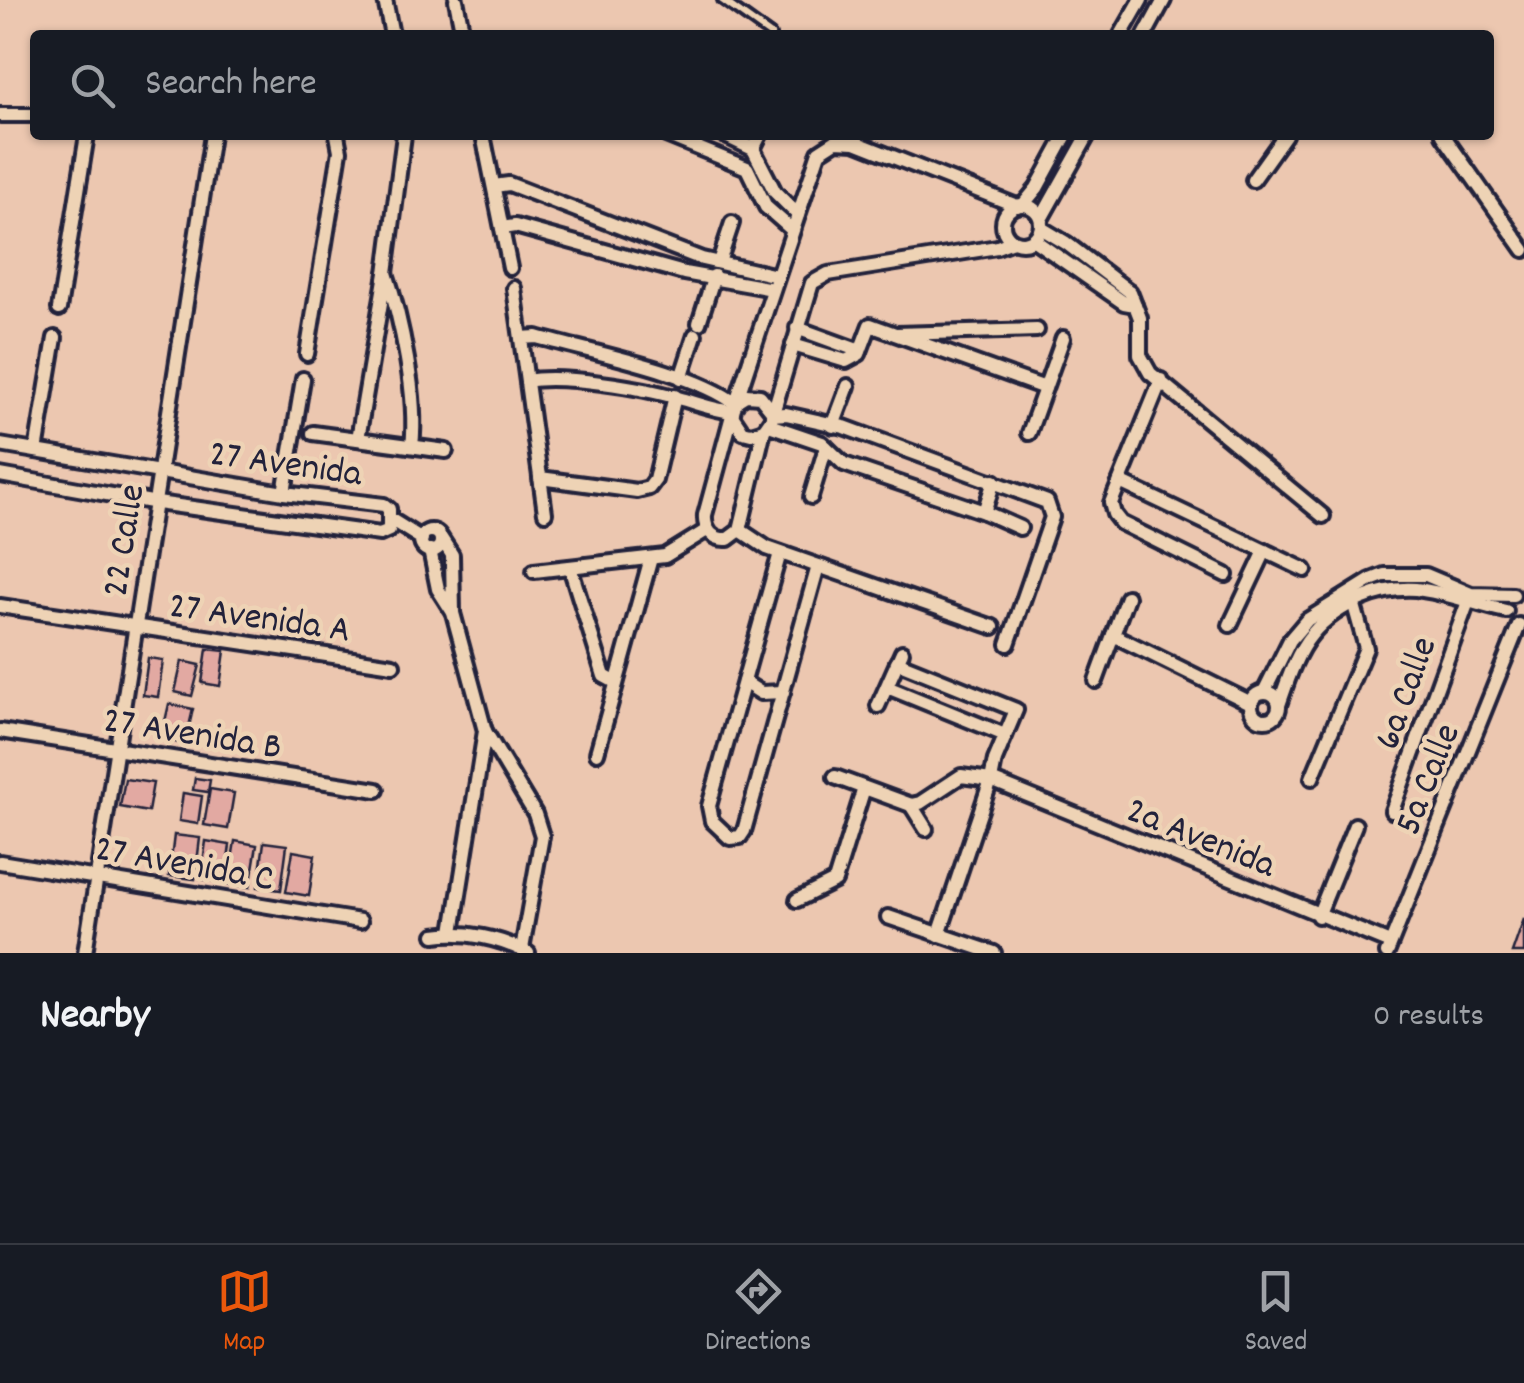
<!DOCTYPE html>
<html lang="en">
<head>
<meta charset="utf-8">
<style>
	body { margin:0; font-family:Dekko,sans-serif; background:#20242c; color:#f1f3f6 }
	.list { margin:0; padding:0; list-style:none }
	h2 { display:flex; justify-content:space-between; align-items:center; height:130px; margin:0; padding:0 40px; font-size:42px }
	h2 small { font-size:32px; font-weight:400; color:#9ea1a6 }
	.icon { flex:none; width:55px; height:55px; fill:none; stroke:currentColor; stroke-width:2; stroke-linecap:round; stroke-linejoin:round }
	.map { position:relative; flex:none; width:1524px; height:953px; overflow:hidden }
	.search { position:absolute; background:#171b24; box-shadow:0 2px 8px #0004; left:30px; right:30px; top:30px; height:110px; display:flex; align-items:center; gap:25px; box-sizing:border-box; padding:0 35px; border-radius:10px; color:#9ea1a6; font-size:38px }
	.sheet { height:290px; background:#171b24 }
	nav { display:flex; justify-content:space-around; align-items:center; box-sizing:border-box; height:140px; border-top:2px solid #363941; background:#171b24; font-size:28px; color:#9ea1a6 }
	nav a { display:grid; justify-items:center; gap:5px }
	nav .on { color:#ea580c }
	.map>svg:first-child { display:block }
	.building { fill:#e2a9a2; stroke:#22223b; stroke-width:2.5 }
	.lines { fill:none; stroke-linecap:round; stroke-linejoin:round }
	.service-casing { stroke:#22223b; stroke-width:14 }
	.minor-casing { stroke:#22223b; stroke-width:20 }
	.service { stroke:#eed3b5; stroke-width:6 }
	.minor { stroke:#eed3b5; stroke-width:12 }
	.labels { text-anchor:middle; stroke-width:9; stroke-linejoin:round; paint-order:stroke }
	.street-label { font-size:38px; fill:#22223b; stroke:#eed3b5 }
</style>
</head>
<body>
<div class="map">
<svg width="1524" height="953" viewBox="0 0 1524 953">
	<rect width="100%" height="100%" fill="#ecc7b0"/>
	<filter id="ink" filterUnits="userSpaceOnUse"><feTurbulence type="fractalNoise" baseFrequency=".01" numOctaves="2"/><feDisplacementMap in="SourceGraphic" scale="20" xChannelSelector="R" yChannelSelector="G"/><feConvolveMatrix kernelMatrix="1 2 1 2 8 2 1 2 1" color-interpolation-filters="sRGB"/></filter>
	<g filter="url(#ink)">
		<!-- building -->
		<g class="building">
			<path d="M207 649 225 651 220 686 202 683Z"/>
			<path d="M148 658 163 660 158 697 143 695Z"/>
			<path d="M182 661 200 665 192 696 175 692Z"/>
			<path d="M169 704 193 709 185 744 161 739Z"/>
			<path d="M195 778 210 780 208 792 193 790Z"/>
			<path d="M125 779 153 783 148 812 120 807Z"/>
			<path d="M210 789 234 793 228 829 204 825Z"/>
			<path d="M183 793 202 796 198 824 179 821Z"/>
			<path d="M174 835 200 838 195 879 169 876Z"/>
			<path d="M206 841 230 845 225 883 201 879Z"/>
			<path d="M235 841 257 845 250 887 228 884Z"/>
			<path d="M264 842 287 845 281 890 258 887Z"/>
			<path d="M293 851 315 855 309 896 286 892Z"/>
			<path d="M1524 919V953H1512Z"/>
		</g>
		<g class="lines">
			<defs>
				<path id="service" d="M722 0 771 35"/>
				<g id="minor">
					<path d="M385 0 392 35"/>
					<path d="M456 0 463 35"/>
					<path d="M1121 35 1141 0"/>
					<path d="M1145 35 1164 0"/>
					<path d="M0 115H35"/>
					<path d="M483 135 510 268"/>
					<path d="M666 135 747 168 766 207 791 229"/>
					<path d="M724 135 753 149 775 192 798 215"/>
					<path d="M1443 135 1524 250"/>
					<path d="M753 149 760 135"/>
					<path d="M1253 180 1285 135"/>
					<path d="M494 186 509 184 702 259 777 276"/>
					<circle cx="1022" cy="224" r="19"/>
					<path d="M1023 205 1037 188 1066 135"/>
					<path d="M1041 219 1088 135"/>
					<path d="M502 228 515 226 684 273 773 289"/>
					<path d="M1041 228 1066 243 1130 292 1140 318V355L1150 373 1323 516"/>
					<path d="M1034 240 1124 303 1135 305"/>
					<path d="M719 262 732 223"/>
					<path d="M386 273 404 135"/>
					<path d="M514 288 545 513"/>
					<path d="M59 309 87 135"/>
					<path d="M699 323 714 276"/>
					<path d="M797 328 860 351"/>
					<path d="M896 334 1037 330"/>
					<path d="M521 338 537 337C590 352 695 372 736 404"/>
					<path d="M793 345 846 361 859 354 870 325 1045 388"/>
					<path d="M307 354 340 151 337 135"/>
					<path d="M681 378 695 335"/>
					<path d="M1161 380 1111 503 1114 514 1121 523 1226 575"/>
					<path d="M527 381C561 374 644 388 678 398 697 403 714 410 733 412"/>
					<path d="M738 400 746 395 760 396 772 411"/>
					<path d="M772 415 786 414 844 427 1047 502 1052 517 1008 644"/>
					<path d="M733 417 743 432 751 434 764 430"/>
					<path d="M769 425 822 443 844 464 984 512 1020 528"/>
					<path d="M833 426 848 386"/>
					<path d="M313 433 446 451"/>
					<path d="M1029 433 1063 338"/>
					<path d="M358 439 386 273C401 318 418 398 412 446"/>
					<path d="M0 445 284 493 384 505 389 509V530L380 534 157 503 0 475"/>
					<path d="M36 451 55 338"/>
					<path d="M540 478 637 491 649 488 655 480 675 396"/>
					<path d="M1120 482 1305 570"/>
					<path d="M284 493 303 379"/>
					<path d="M811 497 826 447"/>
					<path d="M984 512 994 481"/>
					<path d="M390 519 422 539"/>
					<path d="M740 530 728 539C713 540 704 530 705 515L734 408 819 152 836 141 855 142 1017 206"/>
					<path d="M740 530 764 430 771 420 812 283 828 274 997 247 1013 241"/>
					<path d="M740 530 767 548 993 627"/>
					<circle cx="431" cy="541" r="10"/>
					<path d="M441 538 452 555 453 613 485 731 453 932"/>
					<path d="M430 550 438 589 452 611"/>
					<path d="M780 553 709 806 712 821 730 838 740 837 744 831 818 566"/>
					<path d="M570 567 604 676 615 682"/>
					<path d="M534 571 665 556 707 530"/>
					<path d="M0 606 393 665"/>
					<path d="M1230 625 1265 551"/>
					<path d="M1113 635 1251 703"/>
					<path d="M897 662 1016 710 995 760 991 780 939 935"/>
					<path d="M1096 681 1127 597"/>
					<path d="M744 682 761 693 783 692"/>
					<path d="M887 687 1005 735"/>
					<circle cx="1265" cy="706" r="14"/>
					<path d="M1264 692 1290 640 1307 620 1371 580 1384 575H1426L1471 594 1513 595"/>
					<path d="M1279 705C1287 682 1296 653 1312 634 1337 604 1384 584 1423 590 1451 594 1478 605 1506 611"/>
					<path d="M878 706 902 652"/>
					<path d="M0 731 377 790"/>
					<path d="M485 731 535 814 542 836 522 949"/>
					<path d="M597 753 651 558"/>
					<path d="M835 777 911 805 920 803 961 776 991 780 1390 943"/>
					<path d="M1312 778 1366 648 1352 598"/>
					<path d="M911 805 926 829"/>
					<path d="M1392 811 1470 596"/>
					<path d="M0 862 360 921"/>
					<path d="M797 900 835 881 864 788"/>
					<path d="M1318 916 1355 825"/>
					<path d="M888 917 994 953"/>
					<path d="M435 935C466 931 500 938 528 953"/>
					<path d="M85 953 212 135"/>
					<path d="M1387 953 1519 625"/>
				</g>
			</defs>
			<!-- service casing -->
			<use href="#service" class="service-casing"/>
			<!-- minor casing -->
			<use href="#minor" class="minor-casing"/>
			<!-- service -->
			<use href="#service" class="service"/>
			<!-- minor -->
			<use href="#minor" class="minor"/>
		</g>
	</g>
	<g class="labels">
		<!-- street labels -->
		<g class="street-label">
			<text transform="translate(286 461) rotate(8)" y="13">27 Avenida</text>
			<text transform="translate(121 540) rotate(-81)" y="13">22 Calle</text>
			<text transform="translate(260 615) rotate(8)" y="13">27 Avenida A</text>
			<text transform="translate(1403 692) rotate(-70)" y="13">6a Calle</text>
			<text transform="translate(193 731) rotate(9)" y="13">27 Avenida B</text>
			<text transform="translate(1425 778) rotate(-68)" y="13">5a Calle</text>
			<text transform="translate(1202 835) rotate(22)" y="13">2a Avenida</text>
			<text transform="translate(185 861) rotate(10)" y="13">27 Avenida C</text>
		</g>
	</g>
</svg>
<div class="search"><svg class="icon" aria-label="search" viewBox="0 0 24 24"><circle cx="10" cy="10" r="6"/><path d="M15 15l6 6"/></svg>Search here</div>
</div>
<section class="sheet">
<h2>Nearby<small>0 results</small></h2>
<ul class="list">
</ul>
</section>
<nav>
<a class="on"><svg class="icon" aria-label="map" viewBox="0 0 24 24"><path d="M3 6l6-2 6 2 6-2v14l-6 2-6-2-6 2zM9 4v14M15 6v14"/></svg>Map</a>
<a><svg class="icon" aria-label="directions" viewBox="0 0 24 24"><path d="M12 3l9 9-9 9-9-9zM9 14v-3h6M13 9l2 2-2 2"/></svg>Directions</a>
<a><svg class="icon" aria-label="saved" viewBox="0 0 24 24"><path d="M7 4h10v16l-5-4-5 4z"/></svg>Saved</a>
</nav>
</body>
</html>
